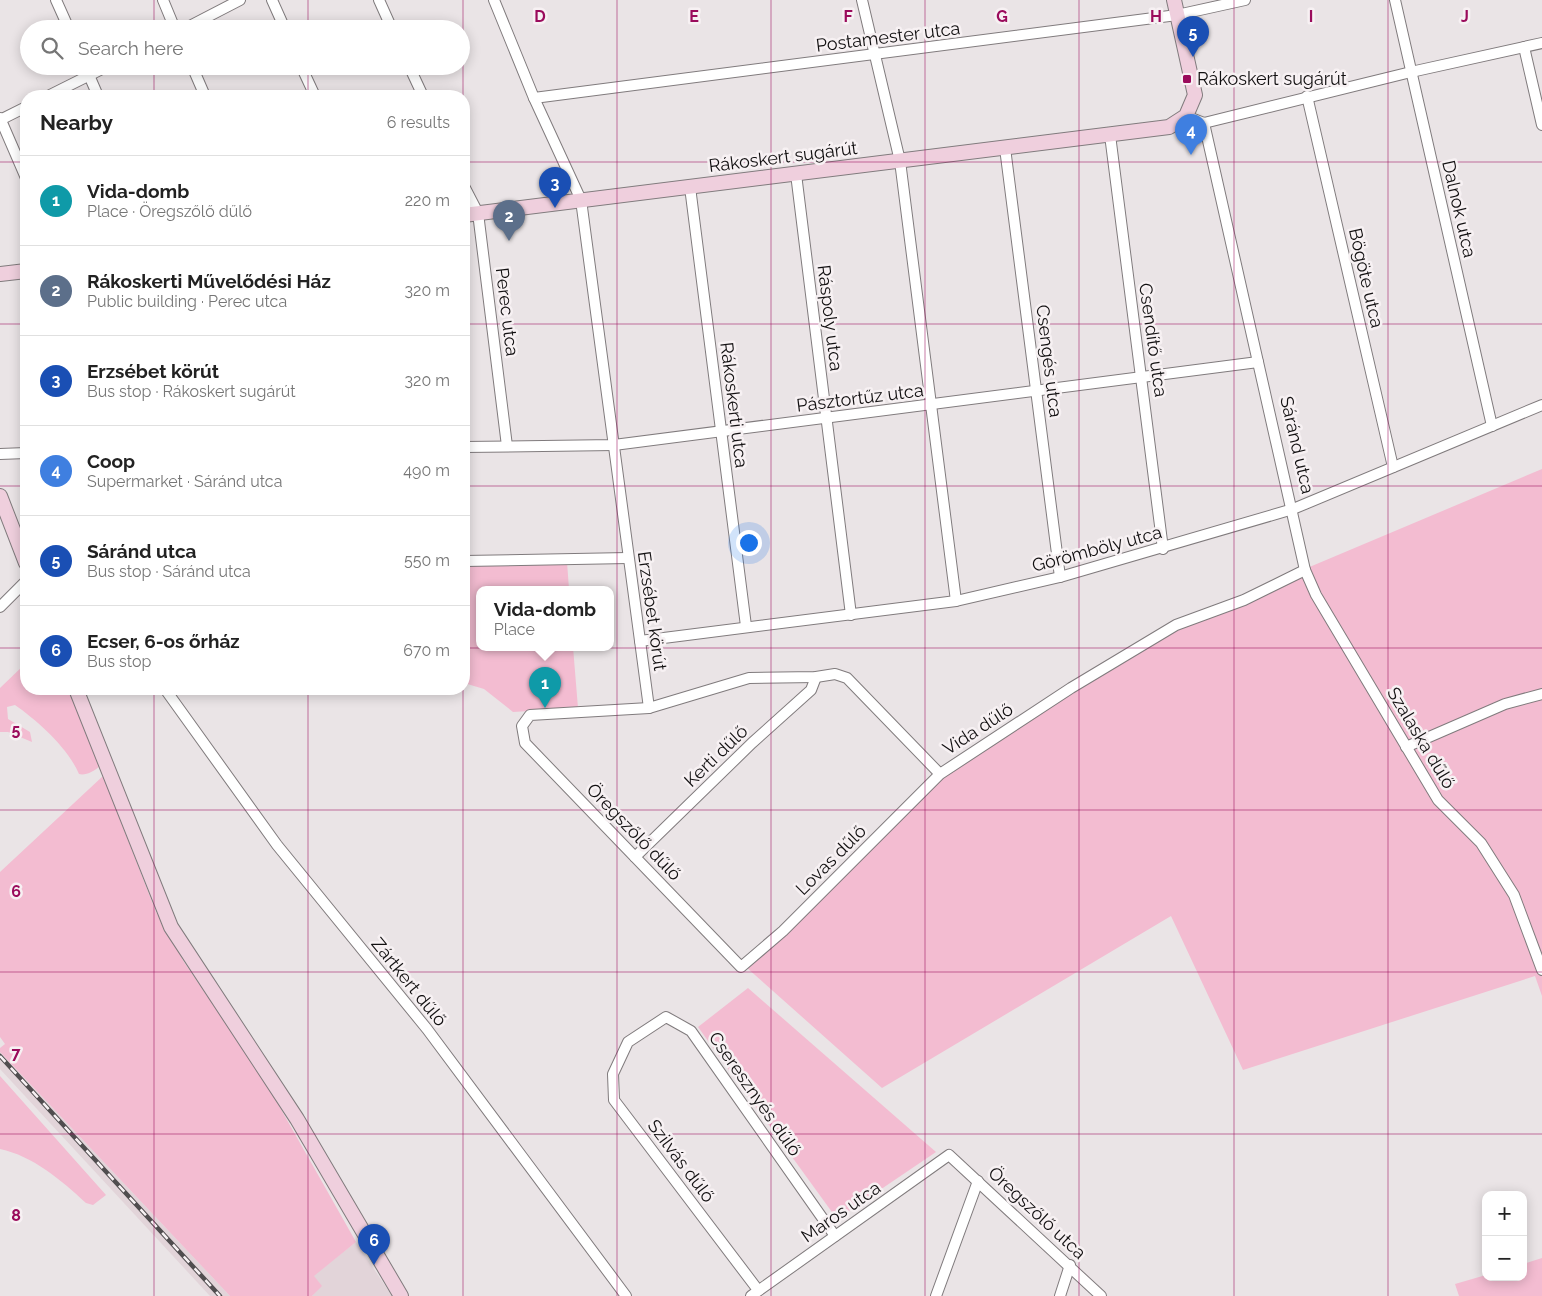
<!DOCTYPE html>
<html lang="en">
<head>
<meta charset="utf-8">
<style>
	body { margin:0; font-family:Raleway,sans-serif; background:#f6f6f6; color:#222 }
	.controls { position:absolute; right:15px; bottom:15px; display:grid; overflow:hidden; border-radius:10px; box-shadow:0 2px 12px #0003 }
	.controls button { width:45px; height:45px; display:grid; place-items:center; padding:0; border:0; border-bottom:1px solid #e0e0e0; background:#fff; color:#222; font:25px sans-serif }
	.you { position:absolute; left:748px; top:542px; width:18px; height:18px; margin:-12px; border:4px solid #fff; border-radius:50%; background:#1a73e8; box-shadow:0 0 0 8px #1a73e833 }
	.badge { display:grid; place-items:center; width:32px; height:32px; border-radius:50%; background:#db2777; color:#fff; font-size:16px; font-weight:700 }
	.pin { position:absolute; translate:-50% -41px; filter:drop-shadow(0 1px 2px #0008) }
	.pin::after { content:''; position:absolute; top:26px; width:18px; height:15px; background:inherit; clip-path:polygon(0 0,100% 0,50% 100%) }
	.popup { position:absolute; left:476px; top:586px; width:138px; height:65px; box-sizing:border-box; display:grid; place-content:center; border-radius:10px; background:#fff; filter:drop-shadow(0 1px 4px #0005); font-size:16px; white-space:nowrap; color:#767676 }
	.popup b { font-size:19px; color:#222 }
	.popup::after { content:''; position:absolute; left:50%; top:100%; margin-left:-10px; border:10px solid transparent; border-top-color:#fff }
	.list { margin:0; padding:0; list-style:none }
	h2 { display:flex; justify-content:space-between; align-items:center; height:65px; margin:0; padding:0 20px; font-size:21px }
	h2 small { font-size:16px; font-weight:400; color:#767676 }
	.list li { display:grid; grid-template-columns:32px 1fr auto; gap:15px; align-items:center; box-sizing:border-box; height:90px; padding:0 20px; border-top:1px solid #e0e0e0 }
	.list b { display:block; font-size:19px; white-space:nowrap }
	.list p { margin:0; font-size:16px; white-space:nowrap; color:#767676 }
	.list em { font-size:16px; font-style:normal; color:#767676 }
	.icon { flex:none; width:28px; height:28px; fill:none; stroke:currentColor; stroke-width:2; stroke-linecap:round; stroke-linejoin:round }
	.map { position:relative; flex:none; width:1542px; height:1296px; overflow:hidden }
	.search { position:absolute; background:#fff; box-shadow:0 2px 12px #0003; left:20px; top:20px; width:450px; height:55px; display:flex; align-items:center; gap:12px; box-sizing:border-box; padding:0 18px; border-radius:28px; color:#767676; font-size:19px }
	.panel { position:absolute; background:#fff; box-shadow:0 2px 12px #0003; left:20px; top:90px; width:450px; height:605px; border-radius:20px }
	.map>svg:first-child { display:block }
	.built { fill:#e2d4d9 }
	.green { fill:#f3bcd1 }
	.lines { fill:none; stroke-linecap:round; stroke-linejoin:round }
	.street-casing { stroke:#807b7d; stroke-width:12 }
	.secondary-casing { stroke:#807b7d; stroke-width:16 }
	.street { stroke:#fff; stroke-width:10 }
	.secondary { stroke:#efcfdd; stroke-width:14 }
	.rail-casing { stroke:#504d4f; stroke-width:4.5 }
	.rail { stroke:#f7f1f3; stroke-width:2.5; stroke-dasharray:8; stroke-linecap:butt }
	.grid { fill:none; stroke:#9a0b5c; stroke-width:1; stroke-opacity:0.55 }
	.poi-dot { fill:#9a0b5c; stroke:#f7f1f3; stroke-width:2 }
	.labels { text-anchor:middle; stroke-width:5; stroke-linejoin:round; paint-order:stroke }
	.street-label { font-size:18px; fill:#121011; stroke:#f7f1f3 }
	.poi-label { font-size:18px; fill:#121011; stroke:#f7f1f3; text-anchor:start }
	.grid-label { font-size:16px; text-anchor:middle; font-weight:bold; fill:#9a0b5c; stroke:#f7f1f3; stroke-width:5; stroke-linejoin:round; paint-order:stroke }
</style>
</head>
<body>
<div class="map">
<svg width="1542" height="1296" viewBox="0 0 1542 1296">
	<rect width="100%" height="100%" fill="#eae4e6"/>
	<!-- built -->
	<g class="built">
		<path d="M0 1052 230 1296H210L0 1069Z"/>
		<path d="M356 1242 392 1296H312L321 1286 313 1276Z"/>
	</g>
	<!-- green -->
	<g class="green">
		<path d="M1542 469V996L1535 976 1243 1070 1171 916 882 1088 746 967 937 781 1058 698 1179 629 1302 577 1300 571Z"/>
		<path d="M567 562 569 589H480V647H573L578 708 513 712 484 689 464 683V565Z"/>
		<path d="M26 663V689H69L100 766C95 771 85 776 79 774 68 748 38 721 15 705L7 707 8 719 30 732 32 742 8 732H0V688Z"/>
		<path d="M103 776 156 912 184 962 265 1081 356 1242 314 1276 322 1286 312 1296H230L0 1052V1048L5 1044 0 1037V872Z"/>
		<path d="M748 988 936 1152 837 1219 698 1027Z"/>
		<path d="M0 1076 106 1195 93 1205 86 1203C61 1180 33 1156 0 1149Z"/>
		<path d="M1542 1258V1296H1459L1455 1284 1486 1275V1277H1523V1264Z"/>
	</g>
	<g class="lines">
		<defs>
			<g id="street">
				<path d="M56 0 69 29"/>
				<path d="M163 0 175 29"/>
				<path d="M272 0 285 29"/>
				<path d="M379 0 392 29"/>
				<path d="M494 0 534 98 581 200 649 708"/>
				<path d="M862 0 900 161 956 601"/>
				<path d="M1395 0 1492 426"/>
				<path d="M184 29 240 0"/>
				<path d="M1524 47 1542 125"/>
				<path d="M85 66 98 96"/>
				<path d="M192 66 205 96"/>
				<path d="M301 66 315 96"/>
				<path d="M409 66 423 96"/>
				<path d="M48 96 108 66"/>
				<path d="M1307 96 1393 467"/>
				<path d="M534 98 1177 15 1245 0"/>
				<path d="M1186 116 1204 123 1411 72 1542 43"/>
				<path d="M0 118 26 178"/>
				<path d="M0 120 26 107"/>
				<path d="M1204 123 1305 570 1316 595 1438 800 1481 843 1514 895 1542 970"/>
				<path d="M1110 135 1163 549"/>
				<path d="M1005 148 1060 577"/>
				<path d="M796 174 851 615"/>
				<path d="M464 186 478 213 507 446"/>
				<path d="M690 187 746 626"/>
				<path d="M464 447 614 445 1258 362"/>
				<path d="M0 454 26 453"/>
				<path d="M464 561 628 558"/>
				<path d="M0 607 26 581"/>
				<path d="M640 641 956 601 1060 577 1293 509 1542 405"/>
				<path d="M165 689 277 845 427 1029 626 1296"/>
				<path d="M1406 747 1505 704 1542 694"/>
				<path d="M940 774 847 678 835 674 816 677 749 678 649 708 530 715 522 726 525 743 741 967 783 931 940 774 1071 688 1176 625 1244 600 1305 570"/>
				<path d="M635 857 752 743 811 690 816 677"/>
				<path d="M758 1290 614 1100 613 1074 628 1042 666 1017 691 1031 835 1236"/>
				<path d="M751 1296 949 1155 1101 1296"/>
				<path d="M936 1296 978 1181"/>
				<path d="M1060 1296 1070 1265"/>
			</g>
			<g id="secondary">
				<path d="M464 215 1169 127 1186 116 1195 95 1174 0"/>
				<path d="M0 274 26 271"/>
				<path d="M0 496 26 563"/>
				<path d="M76 689 171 927 297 1119 401 1296"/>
			</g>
		</defs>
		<!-- street casing -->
		<use href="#street" class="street-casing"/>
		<!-- secondary casing -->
		<use href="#secondary" class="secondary-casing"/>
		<!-- street -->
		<use href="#street" class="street"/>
		<!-- secondary -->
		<use href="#secondary" class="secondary"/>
		<defs>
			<path id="rail" d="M0 1056 220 1296"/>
		</defs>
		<!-- rail casing -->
		<use href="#rail" class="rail-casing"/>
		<!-- rail -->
		<use href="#rail" class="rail"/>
	</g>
	<!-- grid -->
	<path class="grid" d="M154 0V29M308 0V29M463 0V96M617 0V1296M771 0V1296M925 0V1296M1079 0V1296M1234 0V1296M1388 0V1296M154 66V96M308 66V96M0 162H26M464 162H1542M0 324H26M464 324H1542M0 486H26M464 486H1542M0 648H26M464 648H1542M154 689V1296M308 689V1296M463 689V1296M0 810H1542M0 972H1542M0 1134H1542"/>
	<!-- markers -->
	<rect class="poi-dot" x="1182" y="74" width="10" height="10" rx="2.5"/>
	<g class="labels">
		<!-- street labels -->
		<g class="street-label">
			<text transform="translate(888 37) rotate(-7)" y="6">Postamester utca</text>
			<text transform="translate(783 157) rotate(-7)" y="6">Rákoskert sugárút</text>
			<text transform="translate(1459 209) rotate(77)" y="6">Dalnok utca</text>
			<text transform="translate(1366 278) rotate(77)" y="6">Bögöte utca</text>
			<text transform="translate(507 312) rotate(83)" y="6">Perec utca</text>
			<text transform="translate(830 318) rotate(83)" y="6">Ráspoly utca</text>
			<text transform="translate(1153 340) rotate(82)" y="6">Csendítő utca</text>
			<text transform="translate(1049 361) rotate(83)" y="6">Csengés utca</text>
			<text transform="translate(860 398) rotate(-7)" y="6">Pásztortűz utca</text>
			<text transform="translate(734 405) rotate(83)" y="6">Rákoskerti utca</text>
			<text transform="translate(1297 445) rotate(77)" y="6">Sáránd utca</text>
			<text transform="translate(1097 549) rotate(-15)" y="6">Görömböly utca</text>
			<text transform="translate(652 611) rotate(82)" y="6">Erzsébet körút</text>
			<text transform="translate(978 729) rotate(-33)" y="6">Vida dűlő</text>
			<text transform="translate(1421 738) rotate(59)" y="6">Szalaska dűlő</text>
			<text transform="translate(716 756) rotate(-44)" y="6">Kerti dűlő</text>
			<text transform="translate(634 832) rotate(46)" y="6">Öregszőlő dűlő</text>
			<text transform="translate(831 860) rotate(-45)" y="6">Lovas dűlő</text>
			<text transform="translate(409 982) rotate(51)" y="6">Zártkert dűlő</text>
			<text transform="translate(755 1094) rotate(55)" y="6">Cseresznyés dűlő</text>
			<text transform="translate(681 1161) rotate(53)" y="6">Szilvás dűlő</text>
			<text transform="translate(841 1212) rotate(-35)" y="6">Maros utca</text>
			<text transform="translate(1037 1213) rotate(43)" y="6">Öregszőlő utca</text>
		</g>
		<!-- poi labels -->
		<g class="poi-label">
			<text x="1197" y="85">Rákoskert sugárút</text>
		</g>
	</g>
	<g class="grid-label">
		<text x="540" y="22">D</text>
		<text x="694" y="22">E</text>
		<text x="848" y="22">F</text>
		<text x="1002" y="22">G</text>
		<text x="1156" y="22">H</text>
		<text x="1311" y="22">I</text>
		<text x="1465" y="22">J</text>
		<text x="16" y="735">5</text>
		<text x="16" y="897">6</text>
		<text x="16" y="1059">7</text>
		<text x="16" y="1221">8</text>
	</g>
</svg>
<div class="controls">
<button>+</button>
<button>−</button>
</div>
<div class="you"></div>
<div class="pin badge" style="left:545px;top:708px;background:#0f9aa8">1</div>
<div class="popup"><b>Vida-domb</b>Place</div>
<div class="pin badge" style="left:509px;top:241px;background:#5c6f8a">2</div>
<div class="pin badge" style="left:555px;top:208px;background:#1a4fb4">3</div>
<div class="pin badge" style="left:1191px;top:155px;background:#3f7fe0">4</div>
<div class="pin badge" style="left:1193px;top:57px;background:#1a4fb4">5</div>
<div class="pin badge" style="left:374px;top:1265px;background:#1a4fb4">6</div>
<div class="search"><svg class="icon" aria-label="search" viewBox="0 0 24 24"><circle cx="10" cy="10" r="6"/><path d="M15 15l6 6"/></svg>Search here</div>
<section class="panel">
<h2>Nearby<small>6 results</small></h2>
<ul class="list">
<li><span class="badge" style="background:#0f9aa8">1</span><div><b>Vida-domb</b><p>Place · Öregszőlő dűlő</p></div><em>220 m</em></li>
<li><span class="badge" style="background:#5c6f8a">2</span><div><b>Rákoskerti Művelődési Ház</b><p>Public building · Perec utca</p></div><em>320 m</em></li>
<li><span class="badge" style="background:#1a4fb4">3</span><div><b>Erzsébet körút</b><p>Bus stop · Rákoskert sugárút</p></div><em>320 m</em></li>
<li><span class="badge" style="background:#3f7fe0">4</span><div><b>Coop</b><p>Supermarket · Sáránd utca</p></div><em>490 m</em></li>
<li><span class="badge" style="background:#1a4fb4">5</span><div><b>Sáránd utca</b><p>Bus stop · Sáránd utca</p></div><em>550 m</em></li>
<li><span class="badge" style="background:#1a4fb4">6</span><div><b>Ecser, 6-os őrház</b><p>Bus stop</p></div><em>670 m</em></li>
</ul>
</section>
</div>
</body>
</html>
